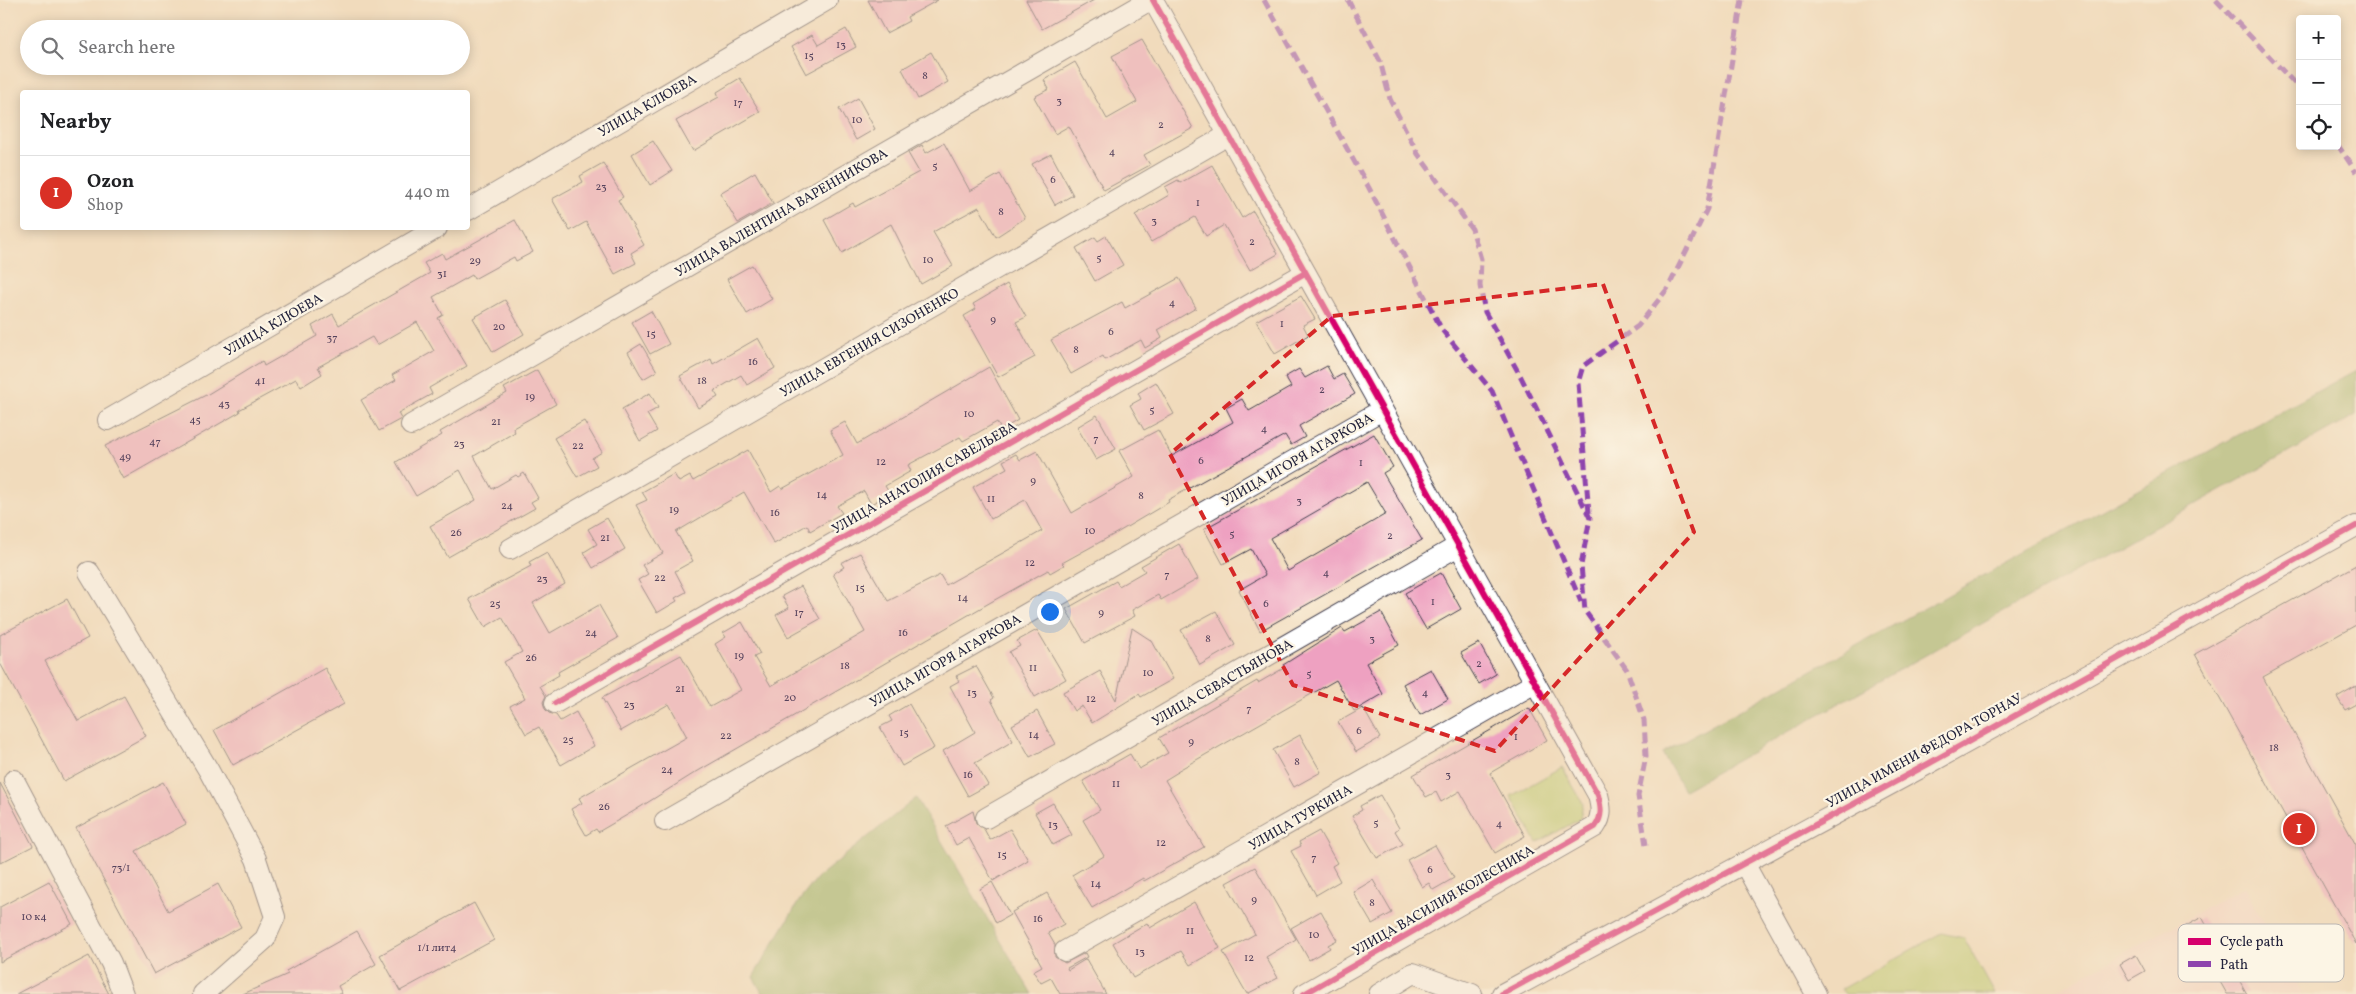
<!DOCTYPE html>
<html lang="en">
<head>
<meta charset="utf-8">
<style>
	body { margin:0; font-family:Vollkorn,serif; background:#f6f6f6; color:#202124 }
	.controls { position:absolute; right:15px; top:15px; display:grid; overflow:hidden; border-radius:5px; box-shadow:0 2px 12px #0003 }
	.controls button { width:45px; height:45px; display:grid; place-items:center; padding:0; border:0; border-bottom:1px solid #e0e0e0; background:#fff; color:#202124; font:25px sans-serif }
	.you { position:absolute; left:1049px; top:611px; width:18px; height:18px; margin:-12px; border:4px solid #fff; border-radius:50%; background:#1a73e8; box-shadow:0 0 0 8px #1a73e833 }
	.badge { display:grid; place-items:center; width:32px; height:32px; border-radius:50%; background:#d93025; color:#fff; font-size:16px; font-weight:700 }
	.pin { position:absolute; translate:-50% -50%; border:2px solid #fff; box-shadow:0 1px 5px #0006 }
	.list { margin:0; padding:0; list-style:none }
	h2 { display:flex; justify-content:space-between; align-items:center; height:65px; margin:0; padding:0 20px; font-size:21px }
	h2 small { font-size:16px; font-weight:400; color:#757577 }
	.list li { display:grid; grid-template-columns:32px 1fr auto; gap:15px; align-items:center; box-sizing:border-box; height:75px; padding:0 20px; border-top:1px solid #e0e0e0 }
	.list b { display:block; font-size:19px; white-space:nowrap }
	.list p { margin:0; font-size:16px; white-space:nowrap; color:#757577 }
	.list em { font-size:16px; font-style:normal; color:#757577 }
	.icon { flex:none; width:28px; height:28px; fill:none; stroke:currentColor; stroke-width:2; stroke-linecap:round; stroke-linejoin:round }
	.map { position:relative; flex:none; width:2356px; height:994px; overflow:hidden }
	.search { position:absolute; background:#fff; box-shadow:0 2px 12px #0003; left:20px; top:20px; width:450px; height:55px; display:flex; align-items:center; gap:12px; box-sizing:border-box; padding:0 18px; border-radius:28px; color:#757577; font-size:19px }
	.panel { position:absolute; background:#fff; box-shadow:0 2px 12px #0003; left:20px; top:90px; width:450px; height:140px; border-radius:5px }
	.map>svg:first-child { display:block }
	.built { fill:#f7d1c8 }
	.green { fill:#b7cc70; stroke:#6c7756 }
	.forest { fill:#91b062; stroke:#5a694e }
	.building { fill:#eea1c1; fill-rule:evenodd }
	.lines { fill:none; stroke-linecap:round; stroke-linejoin:round }
	.minor-casing { stroke:#413e4e; stroke-width:22 }
	.minor { stroke:#fff; stroke-width:20 }
	.quiet { stroke:#8e44ad; stroke-width:5; stroke-dasharray:10 5; stroke-linecap:butt }
	.cycleway-casing { stroke:#fcf5e5; stroke-width:9 }
	.cycleway { stroke:#d6006c; stroke-width:6 }
	.marked { fill:none; stroke:#d62828; stroke-width:4; stroke-dasharray:10 6; stroke-linejoin:round }
	.labels { text-anchor:middle; stroke-width:4.5; stroke-linejoin:round; paint-order:stroke }
	.number-label { font-size:11px; fill:#55425c }
	.street-label { font-size:14px; fill:#22223b; stroke:#fcf5e5 }
	.key { fill:#fcf5e5; stroke:#bbb6b2; stroke-width:1 }
	.key-label { font-size:14px; fill:#22223b }
</style>
</head>
<body>
<div class="map">
<svg width="2356" height="994" viewBox="0 0 2356 994">
	<rect width="100%" height="100%" fill="#fcf5e5"/>
	<filter id="ink" filterUnits="userSpaceOnUse"><feTurbulence type="fractalNoise" baseFrequency=".02" numOctaves="2"/><feDisplacementMap in="SourceGraphic" scale="10" xChannelSelector="R" yChannelSelector="G"/><feConvolveMatrix kernelMatrix="1 2 1 2 8 2 1 2 1" color-interpolation-filters="sRGB"/></filter>
	<filter id="wash" filterUnits="userSpaceOnUse"><feTurbulence type="fractalNoise" baseFrequency=".0096" numOctaves="4" result="noise"/><feDisplacementMap in="SourceGraphic" scale="20" xChannelSelector="R" yChannelSelector="G"/><feGaussianBlur stdDeviation="1.12" result="paint"/><feColorMatrix in="noise" values="0 0 0 0 0 0 0 0 0 0 0 0 0 0 0 0 0 1.4 0 .05"/><feComposite in="paint" operator="in"/></filter>
	<g filter="url(#wash)">
		<rect width="100%" height="100%" fill="#f1dbbc"/>
		<!-- built -->
		<path class="built" d="M2244 887 2303 994H2050Z"/>
		<!-- green -->
		<g class="green">
			<path d="M1562 767 1583 803 1580 819 1537 843 1511 796Z"/>
			<path d="M1941 933 1964 938 1995 994H1845L1841 989Z"/>
		</g>
		<!-- forest -->
		<g class="forest">
			<path d="M2356 370V415L1684 790 1662 753Z"/>
			<path d="M916 798 1032 994H763L753 977 799 901 817 878Z"/>
		</g>
		<g id="blocks">
			<!-- building -->
			<g class="building">
				<path d="M868 0H938L907 17 909 21 886 33Z"/>
				<path d="M1026 0H1094L1042 29Z"/>
				<path d="M846 29 856 47 806 74 791 47 812 35 818 45Z"/>
				<path d="M1142 40 1193 128 1144 155 1150 165 1104 190 1069 126 1055 134 1034 97 1049 89 1044 80 1075 62 1107 119 1137 102 1112 56Z"/>
				<path d="M931 52 948 82 918 99 902 69Z"/>
				<path d="M740 78 760 112 693 151 676 121 719 97 717 92Z"/>
				<path d="M858 98 875 129 856 140 839 109Z"/>
				<path d="M653 141 672 171 650 185 632 154Z"/>
				<path d="M944 143 970 191 1000 174 1025 218 996 237 979 207 933 232 953 266 921 284 891 224 842 253 824 220 853 203 855 207 919 172 908 153 922 145 926 153Z"/>
				<path d="M1051 154 1073 195 1055 205 1032 164Z"/>
				<path d="M603 163 623 197 618 200 644 245 631 253 636 263 615 274 586 222 570 231 552 199 583 182 580 176Z"/>
				<path d="M1212 165 1242 218 1253 211 1278 254 1250 270 1224 225 1206 236 1195 217 1151 242 1135 215 1169 195 1165 187 1178 180 1180 183Z"/>
				<path d="M755 172 773 203 738 223 720 193Z"/>
				<path d="M515 220 533 252 516 261 514 257 474 279 472 275 433 297 443 315 438 318 467 366 429 388 432 394 398 413 401 419 379 431 361 400 396 380 392 375 434 351 417 322 377 345 372 337 318 367 322 374 301 387 296 379 239 410 240 412 123 479 105 446 208 394 262 361 264 366 317 336 312 326 333 314 339 325 430 273 424 263 442 253 445 259Z"/>
				<path d="M1106 236 1123 265 1095 281 1076 248 1095 237 1098 241Z"/>
				<path d="M752 265 772 299 747 314 727 279Z"/>
				<path d="M1179 278 1196 308 1158 330 1162 338 1145 348 1141 340 1105 360 1103 356 1071 374 1051 340 1122 302 1125 308Z"/>
				<path d="M1007 284 1026 317 1016 322 1035 357 998 377 964 316 976 309 973 304Z"/>
				<path d="M1301 296 1315 319 1303 325 1308 335 1275 354 1256 321Z"/>
				<path d="M505 300 524 334 493 352 473 318Z"/>
				<path d="M651 311 669 344 650 354 632 322Z"/>
				<path d="M758 338 775 368 747 385 741 375 714 391 718 397 698 408 680 376 711 359 713 364Z"/>
				<path d="M641 344 657 371 643 379 628 352Z"/>
				<path d="M1327 366 1334 379 1343 374 1355 394 1299 426 1305 437 1291 445 1285 435 1168 500 1169 502 1120 531 1062 563 1064 565 1050 573 1048 570 991 602 693 774 634 811 598 832 596 829 586 835 571 809 582 803 579 798 687 737 669 704 621 731 602 698 681 655 710 707 741 690 715 644 726 637 723 633 742 622 760 654 754 657 771 686 865 632 833 574 844 567 841 563 860 553 888 601 940 575 946 585 1042 531 1025 500 991 519 973 487 1007 468 1003 461 1016 454 1020 460 1037 451 1072 513 1134 477 1119 451 1158 430 1172 456 1233 422 1226 408 1242 399 1249 411 1291 387 1285 377 1299 369 1305 378Z"/>
				<path d="M989 367 1018 420 1001 430 997 422 963 441 960 437 908 465 911 471 885 486 890 494 871 504 864 491 837 506 842 513 810 531 807 525 774 544 744 492 676 532 693 561 675 571 686 592 675 598 677 601 657 613 638 580 648 574 642 565 663 553 636 505 647 500 642 492 674 474 679 482 690 476 693 481 748 450 771 492 780 486 782 489 843 455 830 430 845 422 857 444Z"/>
				<path d="M537 370 556 404 513 428 515 432 474 456 492 489 516 475 518 477 524 473 538 498 531 502 535 508 448 557 430 526 476 500 460 470 416 496 396 462 442 435 440 432 507 393 504 388Z"/>
				<path d="M1156 382 1174 414 1144 430 1130 405 1141 399 1138 393Z"/>
				<path d="M650 393 658 408 647 414 657 431 640 441 622 409Z"/>
				<path d="M1097 415 1116 449 1096 460 1077 427Z"/>
				<path d="M584 421 602 452 592 458 597 466 577 477 554 438Z"/>
				<path d="M1374 434 1393 467 1383 473 1422 540 1260 631 1239 590 1265 575 1251 549 1223 564 1204 529ZM1367 482 1386 514 1288 571 1270 538Z"/>
				<path d="M607 518 625 549 593 568 584 552 597 544 588 529Z"/>
				<path d="M1179 544 1198 579 1161 600 1158 595 1132 610 1135 616 1085 643 1066 609 1116 581 1119 586 1145 571 1141 566Z"/>
				<path d="M547 552 565 584 533 603 550 633 599 605 618 638 558 672 559 675 540 686 546 696 543 702 545 709 549 713 556 715 560 721 576 712 594 746 561 765 539 727 526 734 510 706 525 698 504 662 522 652 502 617 485 627 469 599 531 566 529 562Z"/>
				<path d="M2356 565V625L2263 677 2356 845V944L2195 654Z"/>
				<path d="M1441 573 1461 609 1426 629 1405 593Z"/>
				<path d="M801 586 820 619 788 637 776 615 789 608 782 596Z"/>
				<path d="M67 599 88 638 45 661 78 721 124 696 146 736 64 781 0 663V635Z"/>
				<path d="M1216 611 1235 645 1200 665 1181 630Z"/>
				<path d="M1381 612 1399 645 1366 663 1383 694 1354 711 1336 680 1177 771 1178 772 1165 780 1204 847 1144 881 1143 878 1092 908 1072 875 1104 856 1083 820 1100 810 1083 781 1130 754 1139 769 1168 753 1159 738 1257 681 1258 683 1284 668 1283 665 1342 628 1345 632Z"/>
				<path d="M1132 628 1152 641 1173 679 1141 697 1139 694 1092 723 1082 706 1074 711 1063 692 1100 671 1116 700Z"/>
				<path d="M1037 630 1066 679 1035 697 1009 652 1020 646 1017 641Z"/>
				<path d="M1479 643 1496 674 1479 684 1461 653Z"/>
				<path d="M976 666 994 698 991 700 1013 741 975 763 988 785 968 796 943 751 975 732 950 686 959 681 956 676Z"/>
				<path d="M325 668 344 704 233 765 214 730Z"/>
				<path d="M1431 669 1448 699 1420 715 1403 684Z"/>
				<path d="M2356 686V704L2345 710 2337 697Z"/>
				<path d="M909 704 934 748 902 766 880 727 892 721 889 716Z"/>
				<path d="M1363 708 1380 738 1356 752 1338 722Z"/>
				<path d="M1529 708 1547 740 1490 773 1525 836 1495 853 1460 791 1441 802 1436 792 1426 797 1413 775Z"/>
				<path d="M1037 711 1055 744 1030 757 1012 725Z"/>
				<path d="M1300 735 1321 772 1294 787 1273 750Z"/>
				<path d="M163 782 186 824 136 851 168 911 218 884 241 927 154 974 76 828Z"/>
				<path d="M0 783 33 846 0 863Z"/>
				<path d="M1380 795 1399 828 1395 831 1403 844 1377 858 1352 816 1362 810 1360 806Z"/>
				<path d="M1053 803 1072 835 1053 845 1035 813Z"/>
				<path d="M973 811 976 823 984 829 990 840 1010 829 1028 860 993 881 969 838 956 845 946 826Z"/>
				<path d="M1319 831 1337 863 1332 866 1340 881 1316 895 1291 851 1301 846 1299 842Z"/>
				<path d="M1435 845 1454 878 1433 890 1429 883 1422 887 1407 860Z"/>
				<path d="M1255 867 1296 939 1266 957 1278 978 1247 994 1223 952 1255 934 1226 883Z"/>
				<path d="M1373 880 1392 913 1372 924 1353 892Z"/>
				<path d="M49 881 72 924 0 962V907Z"/>
				<path d="M992 882 1010 915 996 923 980 889Z"/>
				<path d="M1047 893 1064 924 1048 933 1055 945V957L1065 963 1085 953 1087 957 1067 968 1068 970 1086 959 1106 994H1060L1051 978 1041 983 1033 971 1042 966 1012 912Z"/>
				<path d="M1194 902 1220 948 1190 965 1181 951 1133 978 1113 943 1147 923 1150 928Z"/>
				<path d="M474 903 494 940 400 991 380 955Z"/>
				<path d="M1321 911 1337 940 1328 945 1330 948 1309 960 1291 928Z"/>
				<path d="M2202 917 2217 945 2219 944 2247 994H2227L2197 941 2195 942 2186 926Z"/>
				<path d="M357 931 376 964 338 986 342 994H243L288 974 286 971Z"/>
				<path d="M2136 955 2145 971 2129 980 2120 964Z"/>
				<path d="M89 956 109 994H16Z"/>
			</g>
		</g>
	</g>
	<g filter="url(#ink)">
		<use href="#blocks" fill-opacity="0" stroke="#413e4e" stroke-width="1"/>
		<g class="lines">
			<defs>
				<g id="minor">
					<path d="M1153 0 1598 795C1601 807 1603 816 1595 827L1304 994"/>
					<path d="M468 210 827 0"/>
					<path d="M108 420 437 228"/>
					<path d="M411 425 1150 0"/>
					<path d="M510 549 1228 135"/>
					<path d="M89 572 209 771 256 859 275 917 265 939 203 994"/>
					<path d="M555 703 1305 273"/>
					<path d="M14 780 111 963 123 994"/>
					<path d="M986 818 1458 546"/>
					<path d="M665 821 1382 410"/>
					<path d="M1744 863 1816 994"/>
					<path d="M1065 951 1535 683"/>
					<path d="M1379 994 1413 973 1472 994"/>
					<path d="M1502 994 1928 764 2356 526"/>
				</g>
			</defs>
			<!-- minor casing -->
			<use href="#minor" class="minor-casing"/>
			<!-- minor -->
			<use href="#minor" class="minor"/>
			<!-- quiet -->
			<g class="quiet">
				<path d="M1264 0 1369 188 1442 330 1492 391 1581 602"/>
				<path d="M1348 0 1380 61 1390 99 1418 154 1472 229 1481 259 1480 286 1485 312 1521 377 1590 518 1581 565 1585 611 1627 670 1644 720 1646 756 1638 796 1646 845"/>
				<path d="M2216 0 2300 89"/>
				<path d="M2337 144 2356 172"/>
				<path d="M1589 513 1578 383 1583 366 1638 326 1668 288 1707 209 1742 0"/>
			</g>
			<defs>
				<g id="cycleway">
					<path d="M1153 0 1598 795C1601 807 1603 816 1595 827L1304 994"/>
					<path d="M555 703 1305 273"/>
					<path d="M1502 994 1928 764 2356 526"/>
				</g>
			</defs>
			<!-- cycleway casing -->
			<use href="#cycleway" class="cycleway-casing"/>
			<!-- cycleway -->
			<use href="#cycleway" class="cycleway"/>
		</g>
	</g>
	<!-- marked area -->
	<path d="M0 0H2356V994H0ZM1603 284 1694 532 1495 751 1293 685 1170 454 1332 316Z" fill="#f1dbbc" fill-opacity=".55" fill-rule="evenodd"/>
	<path class="marked" d="M1603 284 1694 532 1495 751 1293 685 1170 454 1332 316Z"/>
	<g class="labels">
		<!-- number labels -->
		<g class="number-label">
			<text x="841" y="48">13</text>
			<text x="809" y="59">15</text>
			<text x="925" y="79">8</text>
			<text x="1059" y="104">3</text>
			<text x="738" y="106">17</text>
			<text x="857" y="123">10</text>
			<text x="1161" y="128">2</text>
			<text x="1112" y="155">4</text>
			<text x="935" y="169">5</text>
			<text x="1053" y="183">6</text>
			<text x="601" y="190">23</text>
			<text x="1198" y="206">1</text>
			<text x="1001" y="215">8</text>
			<text x="1154" y="224">3</text>
			<text x="1252" y="245">2</text>
			<text x="619" y="253">18</text>
			<text x="1099" y="261">5</text>
			<text x="928" y="263">10</text>
			<text x="475" y="264">29</text>
			<text x="442" y="277">31</text>
			<text x="1172" y="306">4</text>
			<text x="993" y="323">9</text>
			<text x="1282" y="327">1</text>
			<text x="499" y="330">20</text>
			<text x="1111" y="335">6</text>
			<text x="651" y="337">15</text>
			<text x="332" y="341">37</text>
			<text x="1076" y="353">8</text>
			<text x="753" y="365">16</text>
			<text x="260" y="384">41</text>
			<text x="702" y="384">18</text>
			<text x="1322" y="393">2</text>
			<text x="530" y="400">19</text>
			<text x="224" y="407">43</text>
			<text x="1152" y="413">5</text>
			<text x="969" y="417">10</text>
			<text x="195" y="423">45</text>
			<text x="496" y="425">21</text>
			<text x="1264" y="432">4</text>
			<text x="1096" y="442">7</text>
			<text x="155" y="445">47</text>
			<text x="459" y="447">23</text>
			<text x="578" y="449">22</text>
			<text x="125" y="460">49</text>
			<text x="1201" y="464">6</text>
			<text x="881" y="465">12</text>
			<text x="1361" y="466">1</text>
			<text x="1033" y="484">9</text>
			<text x="822" y="498">14</text>
			<text x="1141" y="499">8</text>
			<text x="991" y="502">11</text>
			<text x="1299" y="504">3</text>
			<text x="507" y="509">24</text>
			<text x="674" y="513">19</text>
			<text x="775" y="516">16</text>
			<text x="1090" y="534">10</text>
			<text x="456" y="536">26</text>
			<text x="1232" y="537">5</text>
			<text x="1390" y="539">2</text>
			<text x="605" y="541">21</text>
			<text x="1030" y="566">12</text>
			<text x="1326" y="576">4</text>
			<text x="1167" y="578">7</text>
			<text x="660" y="581">22</text>
			<text x="542" y="582">23</text>
			<text x="860" y="591">15</text>
			<text x="963" y="601">14</text>
			<text x="1433" y="605">1</text>
			<text x="495" y="607">25</text>
			<text x="1266" y="607">6</text>
			<text x="799" y="616">17</text>
			<text x="1101" y="616">9</text>
			<text x="591" y="636">24</text>
			<text x="903" y="636">16</text>
			<text x="1208" y="642">8</text>
			<text x="1372" y="642">3</text>
			<text x="739" y="659">19</text>
			<text x="531" y="661">26</text>
			<text x="1479" y="667">2</text>
			<text x="845" y="669">18</text>
			<text x="1033" y="671">11</text>
			<text x="1148" y="676">10</text>
			<text x="1309" y="677">5</text>
			<text x="680" y="692">21</text>
			<text x="972" y="696">13</text>
			<text x="1425" y="696">4</text>
			<text x="790" y="701">20</text>
			<text x="1091" y="702">12</text>
			<text x="629" y="708">23</text>
			<text x="1249" y="712">7</text>
			<text x="1359" y="734">6</text>
			<text x="904" y="736">15</text>
			<text x="1034" y="738">14</text>
			<text x="726" y="739">22</text>
			<text x="1516" y="740">1</text>
			<text x="568" y="743">25</text>
			<text x="1191" y="745">9</text>
			<text x="2274" y="751">18</text>
			<text x="1297" y="765">8</text>
			<text x="667" y="773">24</text>
			<text x="968" y="778">16</text>
			<text x="1448" y="778">3</text>
			<text x="1116" y="787">11</text>
			<text x="604" y="810">26</text>
			<text x="1376" y="826">5</text>
			<text x="1499" y="827">4</text>
			<text x="1053" y="828">13</text>
			<text x="1161" y="846">12</text>
			<text x="1002" y="858">15</text>
			<text x="1314" y="861">7</text>
			<text x="121" y="871">73/1</text>
			<text x="1430" y="873">6</text>
			<text x="1096" y="887">14</text>
			<text x="1254" y="903">9</text>
			<text x="1372" y="906">8</text>
			<text x="34" y="920">10 к4</text>
			<text x="1038" y="922">16</text>
			<text x="1190" y="934">11</text>
			<text x="1314" y="938">10</text>
			<text x="437" y="951">1/1 лит4</text>
			<text x="1140" y="955">13</text>
			<text x="1249" y="961">12</text>
		</g>
		<!-- street labels -->
		<g class="street-label">
			<text transform="translate(647 105) rotate(-30)" y="5">УЛИЦА КЛЮЕВА</text>
			<text transform="translate(781 212) rotate(-30)" y="5">УЛИЦА ВАЛЕНТИНА ВАРЕННИКОВА</text>
			<text transform="translate(273 324) rotate(-30)" y="5">УЛИЦА КЛЮЕВА</text>
			<text transform="translate(869 342) rotate(-30)" y="5">УЛИЦА ЕВГЕНИЯ СИЗОНЕНКО</text>
			<text transform="translate(1297 459) rotate(-30)" y="5">УЛИЦА ИГОРЯ АГАРКОВА</text>
			<text transform="translate(924 477) rotate(-30)" y="5">УЛИЦА АНАТОЛИЯ САВЕЛЬЕВА</text>
			<text transform="translate(945 660) rotate(-30)" y="5">УЛИЦА ИГОРЯ АГАРКОВА</text>
			<text transform="translate(1222 682) rotate(-30)" y="5">УЛИЦА СЕВАСТЬЯНОВА</text>
			<text transform="translate(1924 750) rotate(-29)" y="5">УЛИЦА ИМЕНИ ФЕДОРА ТОРНАУ</text>
			<text transform="translate(1300 817) rotate(-30)" y="5">УЛИЦА ТУРКИНА</text>
			<text transform="translate(1443 900) rotate(-30)" y="5">УЛИЦА ВАСИЛИЯ КОЛЕСНИКА</text>
		</g>
	</g>
	<!-- legend -->
	<rect x="2178" y="924" width="166" height="58" rx="8" class="key"/>
	<rect x="2188" y="938" width="23" height="7" fill="#d6006c"/>
	<rect x="2188" y="961" width="23" height="6" fill="#8e44ad"/>
	<g class="key-label">
		<text x="2220" y="946">Cycle path</text>
		<text x="2220" y="969">Path</text>
	</g>
</svg>
<div class="controls">
<button>+</button>
<button>−</button>
<button><svg class="icon" aria-label="locate" viewBox="0 0 24 24"><circle cx="12" cy="12" r="6"/><path d="M12 2v4M12 18v4M2 12h4M18 12h4"/></svg></button>
</div>
<div class="you"></div>
<div class="pin badge" style="left:2299px;top:829px">1</div>
<div class="search"><svg class="icon" aria-label="search" viewBox="0 0 24 24"><circle cx="10" cy="10" r="6"/><path d="M15 15l6 6"/></svg>Search here</div>
<section class="panel">
<h2>Nearby<small></small></h2>
<ul class="list">
<li><span class="badge">1</span><div><b>Ozon</b><p>Shop</p></div><em>440 m</em></li>
</ul>
</section>
</div>
</body>
</html>
